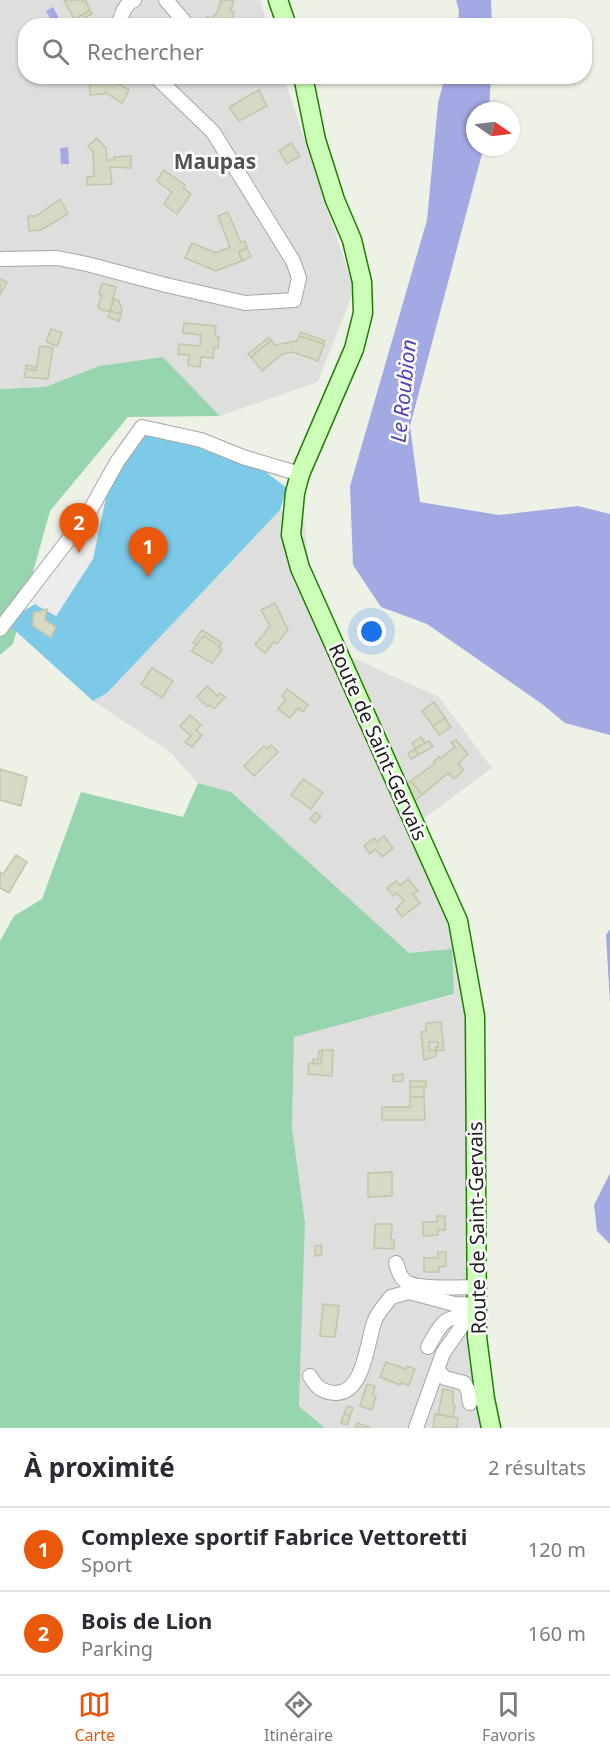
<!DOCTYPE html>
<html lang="fr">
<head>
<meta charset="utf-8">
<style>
	body { margin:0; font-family:"Noto Sans",sans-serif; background:#f7f7f7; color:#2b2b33 }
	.compass { position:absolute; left:466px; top:102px; width:54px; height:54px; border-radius:50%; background:#fff; box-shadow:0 2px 4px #0004; rotate:104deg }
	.you { position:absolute; left:372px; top:632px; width:21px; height:21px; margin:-15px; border:4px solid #fff; border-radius:50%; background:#1a73e8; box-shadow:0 0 0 9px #1a73e833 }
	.badge { display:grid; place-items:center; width:39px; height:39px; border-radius:50%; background:#ea580c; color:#fff; font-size:20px; font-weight:700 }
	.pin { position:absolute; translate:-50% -50px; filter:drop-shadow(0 2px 3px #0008) }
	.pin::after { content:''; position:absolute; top:32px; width:21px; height:18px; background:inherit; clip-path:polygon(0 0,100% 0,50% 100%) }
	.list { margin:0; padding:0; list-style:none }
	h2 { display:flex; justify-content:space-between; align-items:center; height:78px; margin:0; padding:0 24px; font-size:26px }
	h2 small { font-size:20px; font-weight:400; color:#7c7c81 }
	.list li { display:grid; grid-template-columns:39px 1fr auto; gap:18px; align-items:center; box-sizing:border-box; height:84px; padding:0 24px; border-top:2px solid #e1e1e2 }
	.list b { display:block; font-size:22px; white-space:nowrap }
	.list p { margin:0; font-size:20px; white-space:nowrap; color:#7c7c81 }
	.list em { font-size:20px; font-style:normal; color:#7c7c81 }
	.icon { flex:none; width:33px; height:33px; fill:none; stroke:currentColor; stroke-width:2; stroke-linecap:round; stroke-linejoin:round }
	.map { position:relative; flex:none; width:610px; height:1428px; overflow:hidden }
	.search { position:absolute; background:#fff; box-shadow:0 2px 4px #0004; left:18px; right:18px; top:18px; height:66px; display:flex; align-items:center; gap:15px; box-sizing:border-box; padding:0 21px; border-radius:24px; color:#7c7c81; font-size:22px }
	.sheet { height:246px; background:#fff }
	nav { display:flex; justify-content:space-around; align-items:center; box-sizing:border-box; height:84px; border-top:2px solid #e1e1e2; background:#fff; font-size:16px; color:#7c7c81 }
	nav a { display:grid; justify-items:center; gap:3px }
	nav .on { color:#ea580c }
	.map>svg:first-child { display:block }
	.residential { fill:#dededd }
	.forest { fill:#97d5ae }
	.pitch { fill:#7dcae8 }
	.parking { fill:#ececec }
	.water { fill:#a2a9e3 }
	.building { fill:#d7d9c5; stroke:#c2c5a7; stroke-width:1.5; fill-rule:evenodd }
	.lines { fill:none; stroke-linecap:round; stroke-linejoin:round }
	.street-casing { stroke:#a7a7a7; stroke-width:16 }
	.secondary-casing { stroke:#1d7f00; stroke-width:21 }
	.street { stroke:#fff; stroke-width:14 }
	.secondary { stroke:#cbffb7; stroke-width:18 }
	.labels { text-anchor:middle; stroke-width:5; stroke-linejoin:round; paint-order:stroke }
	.street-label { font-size:20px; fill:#202020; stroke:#fff }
	.neighbourhood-label { font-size:21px; font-weight:bold; fill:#535353; stroke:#fff }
	.water-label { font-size:21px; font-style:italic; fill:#5642bb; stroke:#fff }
</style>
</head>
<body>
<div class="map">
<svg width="610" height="1428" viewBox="0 0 610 1428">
	<rect width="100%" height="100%" fill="#eef2e6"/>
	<!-- residential -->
	<g class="residential">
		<path d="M0 0H260L267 25 26 26V76L284 77 354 290 318 382 220 416 163 357 99 366 45 387 0 389Z"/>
		<path d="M280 510 304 519 308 561 347 655 439 697 492 768 422 820 464 908 484 1011 485 1282 489 1364 501 1428H325L299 1406 305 1222 292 1128 294 1036 454 995 231 792 198 783 169 751 93 701 107 693Z"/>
	</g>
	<!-- forest -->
	<g class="forest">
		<path d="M163 357 220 416 128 417 50 511 13 644 0 655V389L45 387 99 366Z"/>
		<path d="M198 783 231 792 409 953 452 949 454 994 294 1037 292 1128 305 1222 299 1406 325 1428H0V941L14 916 42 899 81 792 183 817Z"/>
	</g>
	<!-- pitch -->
	<path class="pitch" d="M164 433 251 461 287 488 280 510 107 693 93 701 9 625 22 612 46 597 56 616 93 557 112 469 140 434Z"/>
	<!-- parking -->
	<path class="parking" d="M109 482 93 559 56 616 31 602Z"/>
	<!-- water -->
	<g class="water">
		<path d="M456 0H491L492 25H458L459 11Z"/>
		<path d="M53 7 61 22 54 26 46 11Z"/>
		<path d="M445 77H491L489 111H475V147H484L483 150 410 426 420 502 499 515 578 506 610 514V735L565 723 542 704 427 624 381 607 353 565 350 486 427 220 438 103Z"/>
		<path d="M68 147 69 164H61L60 148Z"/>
		<path d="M610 929V1004L606 935Z"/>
		<path d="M610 1173V1244L597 1231 594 1205Z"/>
	</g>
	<!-- building -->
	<g class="building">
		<path d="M64 0H82L83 2 86 1 90 11 74 19Z"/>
		<path d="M221 0H234L231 10 234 12 232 18 239 26H222L219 22 215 25 210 19 217 13Z"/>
		<path d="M90 11 92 14 80 20 78 17Z"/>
		<path d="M208 17 215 25V26H208L204 20Z"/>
		<path d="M89 76 105 78 106 76 129 90 122 103 105 92 104 94 90 95Z"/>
		<path d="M259 90 267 106 239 121 229 107Z"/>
		<path d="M97 138 106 148 107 160H114V157L131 156V168L110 167 112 184 87 185V177L94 176 93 152 88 146Z"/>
		<path d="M291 143 300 156 287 164 279 151Z"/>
		<path d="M164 170 185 185 183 188 191 194 177 214 164 204 172 192 157 181Z"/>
		<path d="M60 199 68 214 41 230 29 231 28 216H36Z"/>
		<path d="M228 212 241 243 245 241 247 248 239 252 242 261 216 271 185 258 192 243 216 253 230 247 218 216Z"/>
		<path d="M247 248 251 257 242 261 239 252Z"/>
		<path d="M0 279 7 282 0 295Z"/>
		<path d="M102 283 116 287 110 311 121 314 119 321 108 317 110 312 100 309 98 306 102 295 99 294Z"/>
		<path d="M114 299 118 300 122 309 121 314 110 311Z"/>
		<path d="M184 323 216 326 215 336 219 337 218 348H214L213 358 201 357 200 367 188 365 189 355 178 354 179 344 200 346 201 335 183 333Z"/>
		<path d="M51 329 62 333 57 346 46 342Z"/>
		<path d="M301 332 325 341 324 344 299 336Z"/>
		<path d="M299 336 324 344 318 361 293 352 282 354 262 371 251 357 271 340 275 345 297 341Z"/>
		<path d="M269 337 271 340 251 357 248 354Z"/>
		<path d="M40 346 53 348 48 379 24 377 26 369 36 370Z"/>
		<path d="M26 365 36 367V370L26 369Z"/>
		<path d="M275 603 288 630 277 644 274 642 265 653 255 645 270 626 261 610Z"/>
		<path d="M47 609 45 620 56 627 51 638 33 626V613Z"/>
		<path d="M202 630 222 643 220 647 204 636 197 645 193 643Z"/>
		<path d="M204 636 220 647 219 648 222 650 212 663 191 651Z"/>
		<path d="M152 668 173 681 162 698 141 684Z"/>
		<path d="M207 686 218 696 220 693 225 697 214 709 210 705 208 707 197 697Z"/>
		<path d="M287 689 308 705 303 712 298 708 290 718 278 709 286 699 282 696Z"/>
		<path d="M434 702 445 718 433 726 422 711Z"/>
		<path d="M190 715 201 725 196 730 202 735 192 747 185 742 191 736 180 726Z"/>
		<path d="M445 718 451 727 439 735 433 726Z"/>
		<path d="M421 737 425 743 415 749 412 743Z"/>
		<path d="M456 740 468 754 458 764 464 770 454 779 448 773 422 795 411 781 435 763 434 761 439 757 441 758 455 747 451 742Z"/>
		<path d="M429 741 433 747 418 755 415 749Z"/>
		<path d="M271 745 278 752 254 776 244 766 264 746 267 749Z"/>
		<path d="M415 749 418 755 411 759 408 753Z"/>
		<path d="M0 769 27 777 21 806 0 800Z"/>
		<path d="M303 779 323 793 311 809 291 795Z"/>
		<path d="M411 781 422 795 411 804 404 786Z"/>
		<path d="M316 812 321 816 315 823 310 819Z"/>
		<path d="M384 836 393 848 382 857 375 849 370 854 364 846 374 838 377 842Z"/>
		<path d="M16 855 27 862 9 893 0 888V872L3 874Z"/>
		<path d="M408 879 418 891 413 894 420 903 402 917 396 909 404 901 397 893 393 896 387 888 396 881 400 885Z"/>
		<path d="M441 1022 444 1050 436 1051V1056L424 1060 421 1032 426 1031V1023ZM429 1042H438V1047H435L436 1050 430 1051Z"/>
		<path d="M322 1050H333L332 1076 308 1074 309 1063 321 1064Z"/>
		<path d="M319 1051H322L321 1064 313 1063V1059L318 1060Z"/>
		<path d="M403 1074V1081L393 1082V1075Z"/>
		<rect x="410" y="1081" width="16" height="6"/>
		<rect x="410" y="1087" width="14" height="10"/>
		<path d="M410 1097H424L425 1120H382V1107H410Z"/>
		<path d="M392 1172V1196L368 1197V1173Z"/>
		<path d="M437 1216H445V1230H438V1235L423 1236V1222H437Z"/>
		<path d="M375 1224H392L391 1240H394V1249L374 1248Z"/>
		<path d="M321 1245 322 1255 315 1256V1246Z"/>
		<path d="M438 1252H446V1266L439 1267V1272H424V1258H438Z"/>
		<path d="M323 1304 339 1306 335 1337 320 1336Z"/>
		<path d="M386 1362 406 1369 407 1366 415 1369 409 1385 401 1383 400 1385 380 1377Z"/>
		<path d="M367 1384 375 1386 373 1395 376 1396 372 1410 360 1406Z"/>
		<path d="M443 1389 453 1391V1405L455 1406 453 1417 438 1414Z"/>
		<path d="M347 1406 353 1408 350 1416 344 1414Z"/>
		<path d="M344 1414 350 1416 347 1425 341 1423Z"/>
		<path d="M435 1414 458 1418 457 1428H433Z"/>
		<path d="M357 1423 369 1427 368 1428H355Z"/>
	</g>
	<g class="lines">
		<defs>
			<g id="street">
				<path d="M166 0 188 26"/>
				<path d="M119 26C120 16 125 4 134 0"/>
				<path d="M0 259 57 258 87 264 166 285 245 303 294 300 299 278 293 261 213 132 155 76"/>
				<path d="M0 629 88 514 117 462 142 427 201 440 243 457 300 474"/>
				<path d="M396 1263C398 1270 401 1280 408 1283 422 1290 460 1287 477 1287"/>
				<path d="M428 1347C441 1325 442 1316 469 1316"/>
				<path d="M437 1370 445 1378 464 1383 468 1390 470 1403"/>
				<path d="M310 1376C316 1387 322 1392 335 1393 365 1394 367 1339 375 1320 378 1312 386 1304 391 1297L409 1292 454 1304 477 1305"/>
				<path d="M416 1428 443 1353 469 1316 477 1314"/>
			</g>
			<g id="secondary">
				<path d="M278 0 287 26"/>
				<path d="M303 76 316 140 335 200 352 240 362 282 363 313 354 349 300 474 295 493 291 535 300 568 458 921 475 1016 477 1337 485 1399 491 1428"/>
			</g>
		</defs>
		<!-- street casing -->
		<use href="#street" class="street-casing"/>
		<!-- secondary casing -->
		<use href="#secondary" class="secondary-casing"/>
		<!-- street -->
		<use href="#street" class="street"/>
		<!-- secondary -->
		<use href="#secondary" class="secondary"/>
	</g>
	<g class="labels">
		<!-- street labels -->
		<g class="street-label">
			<text transform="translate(378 742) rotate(66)" y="7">Route de Saint-Gervais</text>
			<text transform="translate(477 1228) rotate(-91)" y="7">Route de Saint-Gervais</text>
		</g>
		<!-- neighbourhood labels -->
		<g class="neighbourhood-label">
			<text x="215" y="169">Maupas</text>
		</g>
		<!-- water labels -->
		<g class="water-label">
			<text transform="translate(404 391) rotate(-84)" y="7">Le Roubion</text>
		</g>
	</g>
</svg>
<svg class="compass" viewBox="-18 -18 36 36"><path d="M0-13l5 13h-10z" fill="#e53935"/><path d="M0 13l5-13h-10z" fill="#7c7c81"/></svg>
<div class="you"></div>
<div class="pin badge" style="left:148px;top:577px">1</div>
<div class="pin badge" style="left:79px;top:553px">2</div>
<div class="search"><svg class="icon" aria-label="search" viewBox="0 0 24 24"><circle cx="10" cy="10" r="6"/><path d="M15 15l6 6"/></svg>Rechercher</div>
</div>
<section class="sheet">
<h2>À proximité<small>2 résultats</small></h2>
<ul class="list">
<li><span class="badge">1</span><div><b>Complexe sportif Fabrice Vettoretti</b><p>Sport</p></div><em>120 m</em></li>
<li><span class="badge">2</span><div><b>Bois de Lion</b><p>Parking</p></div><em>160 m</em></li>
</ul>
</section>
<nav>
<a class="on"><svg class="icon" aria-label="map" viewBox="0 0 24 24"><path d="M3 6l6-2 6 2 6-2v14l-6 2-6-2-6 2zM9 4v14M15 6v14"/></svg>Carte</a>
<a><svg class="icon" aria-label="directions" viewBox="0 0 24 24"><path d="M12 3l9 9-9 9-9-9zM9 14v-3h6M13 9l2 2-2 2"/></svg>Itinéraire</a>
<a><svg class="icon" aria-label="saved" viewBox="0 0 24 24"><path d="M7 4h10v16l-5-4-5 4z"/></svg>Favoris</a>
</nav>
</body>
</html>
